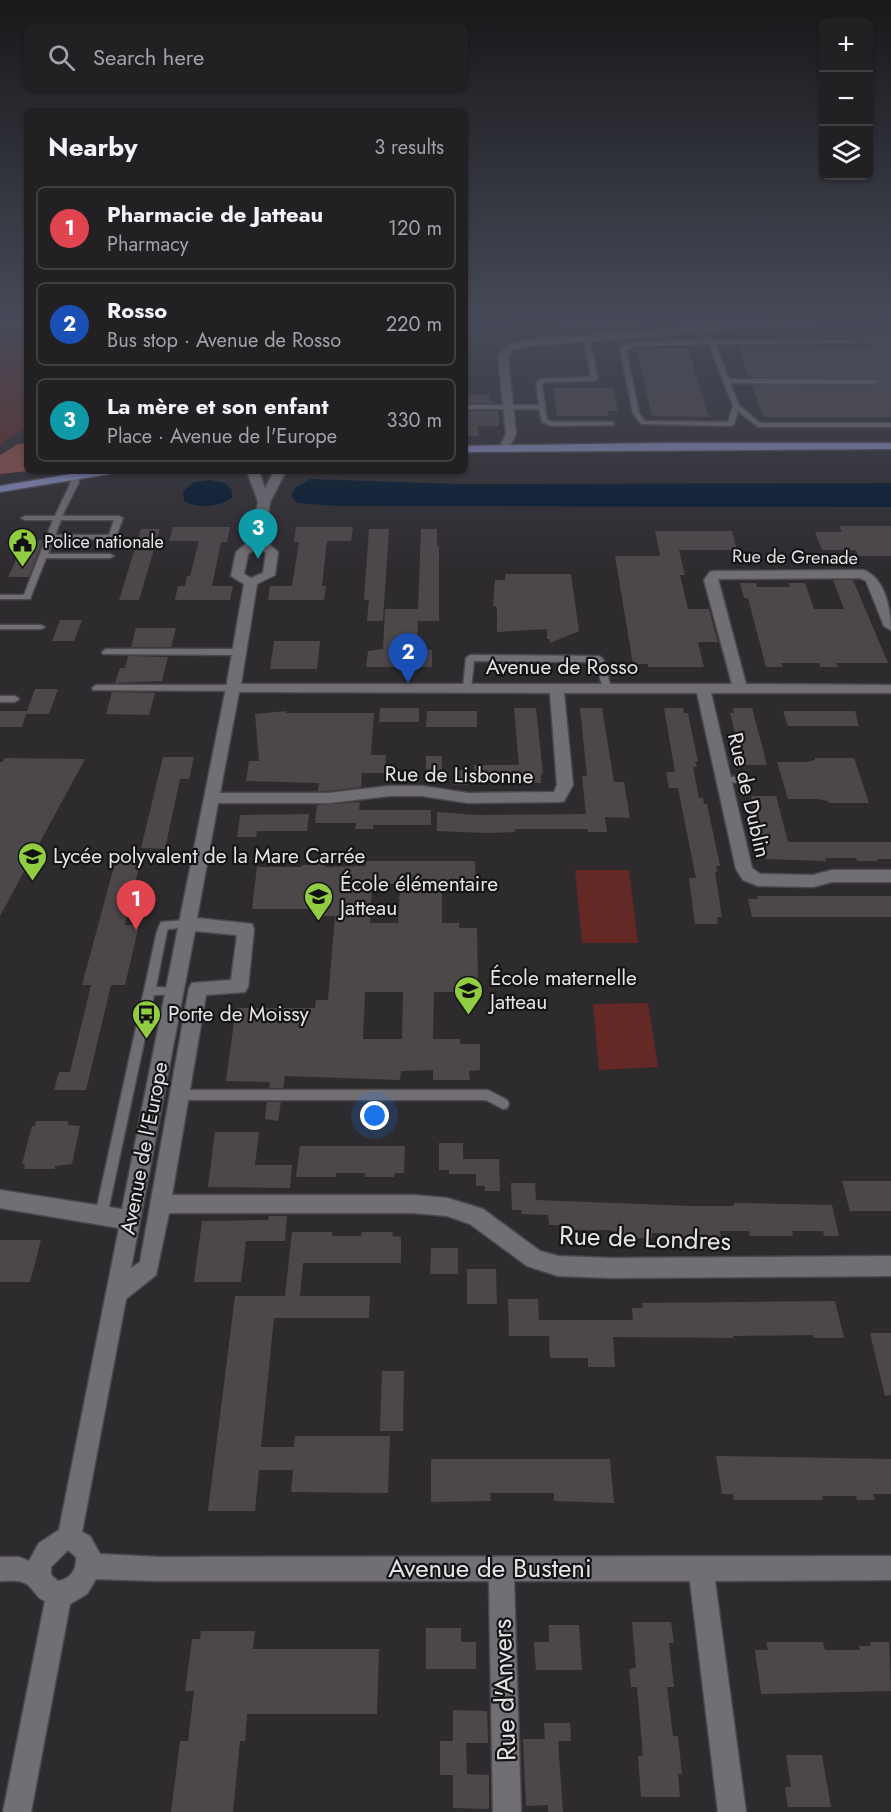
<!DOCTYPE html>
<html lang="en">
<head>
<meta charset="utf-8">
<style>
	body { margin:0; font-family:Jost,sans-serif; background:#2e2d30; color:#f1f3f6 }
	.controls { position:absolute; right:18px; top:18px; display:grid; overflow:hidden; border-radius:9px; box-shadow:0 2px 4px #0004 }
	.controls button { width:54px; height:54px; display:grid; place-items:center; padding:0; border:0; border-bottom:2px solid #3f3e41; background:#222023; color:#f1f3f6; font:30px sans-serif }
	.you { position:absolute; left:375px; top:1116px; width:21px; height:21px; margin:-15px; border:4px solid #fff; border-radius:50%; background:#1a73e8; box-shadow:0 0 0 9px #1a73e833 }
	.badge { display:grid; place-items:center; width:39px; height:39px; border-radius:50%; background:#db2777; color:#fff; font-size:20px; font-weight:700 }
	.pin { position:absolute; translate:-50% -50px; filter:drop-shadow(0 2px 3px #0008) }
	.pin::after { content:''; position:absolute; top:32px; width:21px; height:18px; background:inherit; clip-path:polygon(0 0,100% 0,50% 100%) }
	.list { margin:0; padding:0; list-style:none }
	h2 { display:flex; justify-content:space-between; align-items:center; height:78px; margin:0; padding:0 24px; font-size:26px }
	h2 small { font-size:20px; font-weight:400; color:#a2a3a6 }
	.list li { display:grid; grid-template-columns:39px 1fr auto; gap:18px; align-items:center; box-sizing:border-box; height:84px; margin:0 12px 12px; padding:0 12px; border:2px solid #3f3e41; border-radius:9px }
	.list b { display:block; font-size:22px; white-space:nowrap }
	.list p { margin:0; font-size:20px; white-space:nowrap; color:#a2a3a6 }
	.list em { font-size:20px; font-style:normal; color:#a2a3a6 }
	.icon { flex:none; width:33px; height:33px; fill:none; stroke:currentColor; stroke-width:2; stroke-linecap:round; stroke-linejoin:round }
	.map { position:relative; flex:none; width:891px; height:1812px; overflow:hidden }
	.search { position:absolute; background:#222023; box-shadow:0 2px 4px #0004; left:24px; top:24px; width:444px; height:66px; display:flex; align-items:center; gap:15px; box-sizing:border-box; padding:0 21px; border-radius:9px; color:#a2a3a6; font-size:22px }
	.panel { position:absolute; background:#222023; box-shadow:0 2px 4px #0004; left:24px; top:108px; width:444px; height:366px; border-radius:9px }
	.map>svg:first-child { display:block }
	.green { fill:#642925 }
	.forest { fill:#924e48 }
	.water { fill:#00162c }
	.building { fill:#4d4749; fill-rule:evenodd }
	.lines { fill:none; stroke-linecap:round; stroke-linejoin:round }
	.service-casing { stroke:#4c494e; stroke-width:3 }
	.minor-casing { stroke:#4c494e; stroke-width:3 }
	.primary-casing { stroke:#4c494e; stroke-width:3 }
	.service { fill:#726f74; fill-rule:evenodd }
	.minor { fill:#726f74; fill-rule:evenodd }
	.primary { fill:#8889bd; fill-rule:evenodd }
	.labels { text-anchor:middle; stroke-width:4.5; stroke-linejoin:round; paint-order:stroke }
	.far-poi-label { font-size:18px; fill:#e5e3e6; stroke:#151416; text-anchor:start }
	.far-street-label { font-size:18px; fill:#e5e3e6; stroke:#151416 }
	.street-label { font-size:21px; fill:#e5e3e6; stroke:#151416 }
	.poi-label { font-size:21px; fill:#e5e3e6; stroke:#151416; text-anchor:start }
	.near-street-label { font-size:26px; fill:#e5e3e6; stroke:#151416 }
</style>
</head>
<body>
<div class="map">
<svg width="891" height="1812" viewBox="0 0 891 1812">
	<rect width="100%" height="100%" fill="#2e2b2f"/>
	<!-- green -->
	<g class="green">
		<path d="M27 323V427L0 445V324Z"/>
		<path d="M575 870H629L638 943H582Z"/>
		<path d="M648 1003 658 1067 599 1070 593 1004Z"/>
	</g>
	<!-- forest -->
	<path class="forest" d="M27 443V471L0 474V455L18 444Z"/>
	<!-- water -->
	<g class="water">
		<path d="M310 479 460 484 891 483V507L339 506 297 503 291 495 295 488Z"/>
		<path d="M210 480 225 483 232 490V498C218 507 198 509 184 501L183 491 194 482Z"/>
	</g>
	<!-- building -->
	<g class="building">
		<path d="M862 336H891V417H763L752 385 874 386 879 381 874 378 749 377 738 347 873 348Z"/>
		<path d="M636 348H688L709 417 652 416Z"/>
		<path d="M553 388H613L618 411H608L609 416H557Z"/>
		<path d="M477 394 489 396V401L498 403H465V395Z"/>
		<path d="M465 411H498L499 426H478L479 436H465Z"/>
		<path d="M839 526H891V556H858L856 550H822L815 532H842Z"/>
		<path d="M173 527H230L227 542H221L212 586H233L230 600H175L178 586H185L187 576H190L199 541H169Z"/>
		<path d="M296 527H353L351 541H327L322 586H326L324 600H268L270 586H292L299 542H294Z"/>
		<path d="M141 529H160L139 600H119Z"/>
		<path d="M369 529H389L383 621H367L369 600H364Z"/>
		<path d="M421 529H437V546H439V621H418L417 649 432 650V667H366L368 651 383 649 385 609H418Z"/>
		<path d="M655 531H732L737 550H679L685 575H680L688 609H709L718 642H698L704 667H648V664H633L615 556H660Z"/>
		<path d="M25 540H43L29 577H8Z"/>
		<path d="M505 574H571L579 631 550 643V639H547V629L497 632V610L496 606H493L495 580H505Z"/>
		<path d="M833 580H853L888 663H836L838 667H820L819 663H781L783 667H766L748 598H744L740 583H756L757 587H790L789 583H805L814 609H844Z"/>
		<path d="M60 620H82L74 641H52Z"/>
		<path d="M136 628H176L171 647H131Z"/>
		<path d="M274 641H320L317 669H270Z"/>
		<path d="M128 656 168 657 162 681 115 683 120 668H125Z"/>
		<path d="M35 689H58L49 714H26L22 727H0V711H27Z"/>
		<path d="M112 692 155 693 149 715 106 714Z"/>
		<path d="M380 708H419V722H379Z"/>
		<path d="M514 708H536L543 774H541V783L474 782V765H519Z"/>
		<path d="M580 708H602L614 782H624L630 818 605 817 607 832H588L587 829H515V832L487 833 437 831V812L477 815 586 814 582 776H587Z"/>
		<path d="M664 708H683L684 713H688L698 762H695L697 767H693L699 798H703L704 804H707L720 866H716L717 872H715L722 917H717L718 924H695L689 878H696L678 788H669L666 772H675Z"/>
		<path d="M733 708H752L767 765H743L730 713H734Z"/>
		<path d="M287 711 286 713H374L371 755H386L385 773H362L361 787 328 791H318L319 783 246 781 249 761H259L255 714Z"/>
		<path d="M427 711H477V727H426Z"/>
		<path d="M783 711H855L859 726H788Z"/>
		<rect x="426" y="756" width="16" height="17"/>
		<path d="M163 757H194L189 779H180L165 849 141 848Z"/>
		<path d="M4 758 85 759 0 916V762H3Z"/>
		<path d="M815 758H854L869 803H829L828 801 817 799H788L777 762H806L815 760Z"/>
		<rect x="454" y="770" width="14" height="15"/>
		<path d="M751 796H776L788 842H891V859H877V861H857L856 858H825L826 861 766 859Z"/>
		<path d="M360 802 359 810H431V825H373V829H355L356 823H315L317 805Z"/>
		<path d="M243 815 309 814 307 831H257L256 837H237L240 815Z"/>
		<path d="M117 855H142L125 925H139L125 985H111L86 1090H54L59 1072H70L91 985H82Z"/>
		<path d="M312 861H326L325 867 366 866V861H475L476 881H459V885H442V923H459V928H477L478 988H459L460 992H434L433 1039H460V1044H480V1070L469 1071 470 1080H433V1070L401 1071 400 1080 285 1076 283 1088H269L270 1082 226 1081 236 1008H315L316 1000H328L335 916H324V909H252L257 867H302V865H311ZM372 884H400L398 923H370ZM365 992H403L402 1039H363Z"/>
		<path d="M757 896H891V917H752L748 899H758Z"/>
		<path d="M267 1102H281L278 1121 265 1119Z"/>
		<path d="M36 1121H68V1125L80 1126 72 1164 55 1166V1169H24L25 1164H22L32 1126H35Z"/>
		<path d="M215 1132H259L255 1165H292L290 1188 208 1187Z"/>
		<path d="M439 1143H463V1159H499L500 1191H485V1186H476V1174H449V1170H439Z"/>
		<path d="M300 1146H405L404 1173H395L394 1177H365V1173H336V1177H296Z"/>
		<path d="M842 1181H891V1211H850Z"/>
		<path d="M511 1183H535L536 1200 692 1206H734V1203L832 1205 839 1236H824L823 1231H792L793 1236H750L749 1231H720L721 1237H682L681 1234 652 1233V1238H637L636 1235H613L612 1230H565V1225H549L548 1215 521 1214 522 1210H512Z"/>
		<path d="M269 1216H287L285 1241H246L241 1282H194L202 1221 268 1220Z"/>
		<path d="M292 1232H332V1236H361L362 1232H393L392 1236 401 1237V1263H303L300 1296H370L369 1318H274L261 1447H294L295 1436H390L388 1493 291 1492 293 1470H259L255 1511H208L235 1296H285Z"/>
		<path d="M0 1240H41L30 1282H0Z"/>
		<path d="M431 1248H458V1274H430Z"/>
		<path d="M467 1269H496L497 1304H467Z"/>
		<path d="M508 1299H538L539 1320H633L632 1308H643L642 1303 835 1301 844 1338H814L813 1335 733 1336V1338L613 1337 615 1367H588V1358H550L549 1336H509Z"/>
		<path d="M870 1333H891V1395L885 1396Z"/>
		<path d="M382 1371H404L403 1431H380Z"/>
		<path d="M716 1456 891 1459V1494H873L875 1500H857L856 1496H822L823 1500H734L733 1494H722Z"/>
		<path d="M431 1459H610L614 1503 554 1501V1493H490L491 1501 431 1502Z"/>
		<path d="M632 1622H671L674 1643H669L674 1687H667L673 1736H678L682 1774H678L680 1797H641L638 1756H643L637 1687H631L629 1669 636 1668Z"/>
		<path d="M549 1625H579L582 1670H536L534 1642H549Z"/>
		<path d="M426 1628H461V1642H476V1669H426Z"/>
		<path d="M201 1631H255L253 1649H379L377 1714H247L245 1741H240L233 1812H171L180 1741H188L194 1691H185L192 1639H200Z"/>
		<path d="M766 1642H823L825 1650H860L859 1646H871L870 1642H889L891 1691 761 1694 755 1650H768Z"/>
		<path d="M453 1710 487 1711 488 1743H466L467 1774 489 1775V1809L453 1808V1775H440V1741H453Z"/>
		<path d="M544 1723H570L571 1741H558L563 1812H548V1805L526 1806 523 1739H545Z"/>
		<path d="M786 1755H822L831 1807H788L785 1787H791Z"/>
	</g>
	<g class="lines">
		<defs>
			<g id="service">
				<path d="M557 317H563L568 323 679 317H717L714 319 566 327Z"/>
				<path d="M699 328 712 341 855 340 856 341 853 343 715 344 729 379 874 380 877 382 874 384 730 383 739 405 760 423H891V427H758L738 411 734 424 731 426 641 424 633 413 620 349 633 342 706 341 696 330ZM709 344 733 406 728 422 645 421 639 413 626 350 634 346Z"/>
				<path d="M586 336 589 338 598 379 595 381 545 382 542 384 547 420 553 422H612L614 423V425L552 426 542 422 539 409H465V405H539L536 383 541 379 591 377 583 338Z"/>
				<path d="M69 471H77L79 482 62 516H119L123 518 115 539H53L48 554H110L114 556 110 558H46L30 599H0V595H24L53 520H25L21 518 25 516H55L71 482ZM61 520H114L109 535H55Z"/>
				<path d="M0 625H41L45 627 41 629H0Z"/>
				<path d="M106 649H239L243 652 239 655 103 654 102 652Z"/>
				<path d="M470 655 599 656 603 659 611 688 607 691 603 688 595 662 474 661 471 688 467 691 463 688 466 658Z"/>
				<path d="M96 685H233L237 688 233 691 93 690 92 688Z"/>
				<path d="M0 696H15L19 699 15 702H0Z"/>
				<path d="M724 777H745L750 780 745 783 721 782 719 780Z"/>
				<path d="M187 920 191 921 192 924 191 927 168 929 167 931 156 987 178 988 180 991 178 994 154 995 107 1216 106 1220 101 1222 96 1220 95 1216 157 931 161 922Z"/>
				<path d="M179 1090H488L507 1100 509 1104 507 1108 503 1109 486 1100H179L175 1099 173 1095 175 1091Z"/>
			</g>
			<g id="minor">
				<path d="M813 317H853L848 320 530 346 513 349 508 357 516 434 510 446H502L501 444 506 434 498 357 507 345 530 340Z"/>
				<path d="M247 471H259L265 489 274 471H286L270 502 264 540 278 552 275 575 257 584 241 684H732L704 580 710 572 714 571 863 570C885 577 891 610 891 630L884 626 866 581 860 578 718 579 746 684 891 685V693H711L752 868 760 874 813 875 832 870H891V882H832L813 887 758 886 743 880 736 869 697 693H564L573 785 564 801 559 802 468 803 422 796H390L328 803H218L197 918 252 924 254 929 248 987 245 992 206 995 172 1195H413L447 1198 483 1209 540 1251 558 1256 612 1258 891 1256V1276L612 1278 558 1276 527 1266 470 1224 447 1216 413 1213H169L156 1275 126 1299 82 1532 90 1536 100 1554 159 1557 891 1556V1580L715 1581 746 1812H718L690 1581H514L521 1812H493L489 1581H159L96 1579 87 1594 70 1604 31 1812H3L45 1601C37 1598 36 1593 30 1587 24 1579 9 1581 0 1581V1557H19L29 1561 39 1543 59 1530 119 1228 0 1208V1190L122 1209 226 688 244 584 231 576 236 552 252 539 258 502ZM258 547 266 553 263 573 251 578 244 574 248 554ZM239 692 550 693 557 785 554 792 468 793 422 786H390L328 793H220ZM195 931 237 935 231 980 192 983 189 988 140 1262 131 1268ZM68 1550 76 1557C77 1569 71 1579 58 1581L51 1575V1567Z"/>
			</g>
			<g id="primary">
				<path d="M663 443H891V449L465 452V446Z"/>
				<path d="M89 471H115L109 474 0 492V486Z"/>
			</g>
		</defs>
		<!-- service casing -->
		<use href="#service" class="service-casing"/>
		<!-- minor casing -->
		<use href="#minor" class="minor-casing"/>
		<!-- primary casing -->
		<use href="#primary" class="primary-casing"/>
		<!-- service -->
		<use href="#service" class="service"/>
		<!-- minor -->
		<use href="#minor" class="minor"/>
		<!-- primary -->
		<use href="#primary" class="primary"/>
	</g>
	<!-- sky -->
	<linearGradient id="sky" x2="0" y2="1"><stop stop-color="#19181a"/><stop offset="0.56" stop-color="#464a58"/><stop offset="1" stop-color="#464a58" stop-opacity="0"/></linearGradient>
	<rect width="891" height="571" fill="url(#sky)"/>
	<!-- icons -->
	<defs>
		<symbol id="civic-pin" viewBox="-11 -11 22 30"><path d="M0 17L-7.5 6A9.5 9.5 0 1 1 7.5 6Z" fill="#90cd40" stroke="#151416"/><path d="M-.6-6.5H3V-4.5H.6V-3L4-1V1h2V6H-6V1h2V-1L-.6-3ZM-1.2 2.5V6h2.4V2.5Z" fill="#111"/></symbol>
		<symbol id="school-pin" viewBox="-11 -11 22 30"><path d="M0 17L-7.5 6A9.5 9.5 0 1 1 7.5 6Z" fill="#90cd40" stroke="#151416"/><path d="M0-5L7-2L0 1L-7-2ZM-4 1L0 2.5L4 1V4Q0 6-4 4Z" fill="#111"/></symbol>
		<symbol id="bus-pin" viewBox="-11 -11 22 30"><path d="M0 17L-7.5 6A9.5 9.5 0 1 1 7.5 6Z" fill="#90cd40" stroke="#151416"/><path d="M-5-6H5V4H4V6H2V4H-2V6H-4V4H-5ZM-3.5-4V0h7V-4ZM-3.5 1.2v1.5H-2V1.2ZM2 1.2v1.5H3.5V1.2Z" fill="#111"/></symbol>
	</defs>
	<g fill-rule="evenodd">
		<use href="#civic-pin" x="6" y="526" width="33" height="45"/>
		<use href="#school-pin" x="16" y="840" width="33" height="45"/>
		<use href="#school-pin" x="302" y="880" width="33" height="45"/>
		<use href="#school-pin" x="452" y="974" width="33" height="45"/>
		<use href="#bus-pin" x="130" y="998" width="33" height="45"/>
	</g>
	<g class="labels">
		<!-- far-poi labels -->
		<g class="far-poi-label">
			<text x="44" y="548">Police nationale</text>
		</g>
		<!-- far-street labels -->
		<g class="far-street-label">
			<text transform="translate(795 557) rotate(1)" y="6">Rue de Grenade</text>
		</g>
		<!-- street labels -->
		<g class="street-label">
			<text x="562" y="674">Avenue de Rosso</text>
			<text transform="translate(459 775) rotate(1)" y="7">Rue de Lisbonne</text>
			<text transform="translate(749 795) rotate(77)" y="7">Rue de Dublin</text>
			<text transform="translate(144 1148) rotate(-79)" y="7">Avenue de l'Europe</text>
		</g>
		<!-- poi labels -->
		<g class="poi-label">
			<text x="53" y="863">Lycée polyvalent de la Mare Carrée</text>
			<text x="340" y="891">École élémentaire<tspan x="340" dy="24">Jatteau</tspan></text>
			<text x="490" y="985">École maternelle<tspan x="490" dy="24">Jatteau</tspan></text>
			<text x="168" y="1021">Porte de Moissy</text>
		</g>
		<!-- near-street labels -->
		<g class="near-street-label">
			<text transform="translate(645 1238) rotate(2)" y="9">Rue de Londres</text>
			<text x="490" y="1577">Avenue de Busteni</text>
			<text transform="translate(504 1690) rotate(-92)" y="9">Rue d'Anvers</text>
		</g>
	</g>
</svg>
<div class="controls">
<button>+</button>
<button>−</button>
<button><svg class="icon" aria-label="layers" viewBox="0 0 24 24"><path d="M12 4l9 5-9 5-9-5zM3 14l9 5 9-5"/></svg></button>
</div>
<div class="you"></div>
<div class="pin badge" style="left:136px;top:930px;background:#e0444e">1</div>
<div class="pin badge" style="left:408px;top:683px;background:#1a4fb4">2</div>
<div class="pin badge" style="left:258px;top:559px;background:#0f9aa8">3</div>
<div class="search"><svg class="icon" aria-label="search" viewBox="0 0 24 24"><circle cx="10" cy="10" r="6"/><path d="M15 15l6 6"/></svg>Search here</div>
<section class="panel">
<h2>Nearby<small>3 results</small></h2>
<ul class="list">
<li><span class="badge" style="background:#e0444e">1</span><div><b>Pharmacie de Jatteau</b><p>Pharmacy</p></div><em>120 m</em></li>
<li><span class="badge" style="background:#1a4fb4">2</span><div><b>Rosso</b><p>Bus stop · Avenue de Rosso</p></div><em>220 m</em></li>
<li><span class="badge" style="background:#0f9aa8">3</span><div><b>La mère et son enfant</b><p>Place · Avenue de l'Europe</p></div><em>330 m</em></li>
</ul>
</section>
</div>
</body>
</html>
